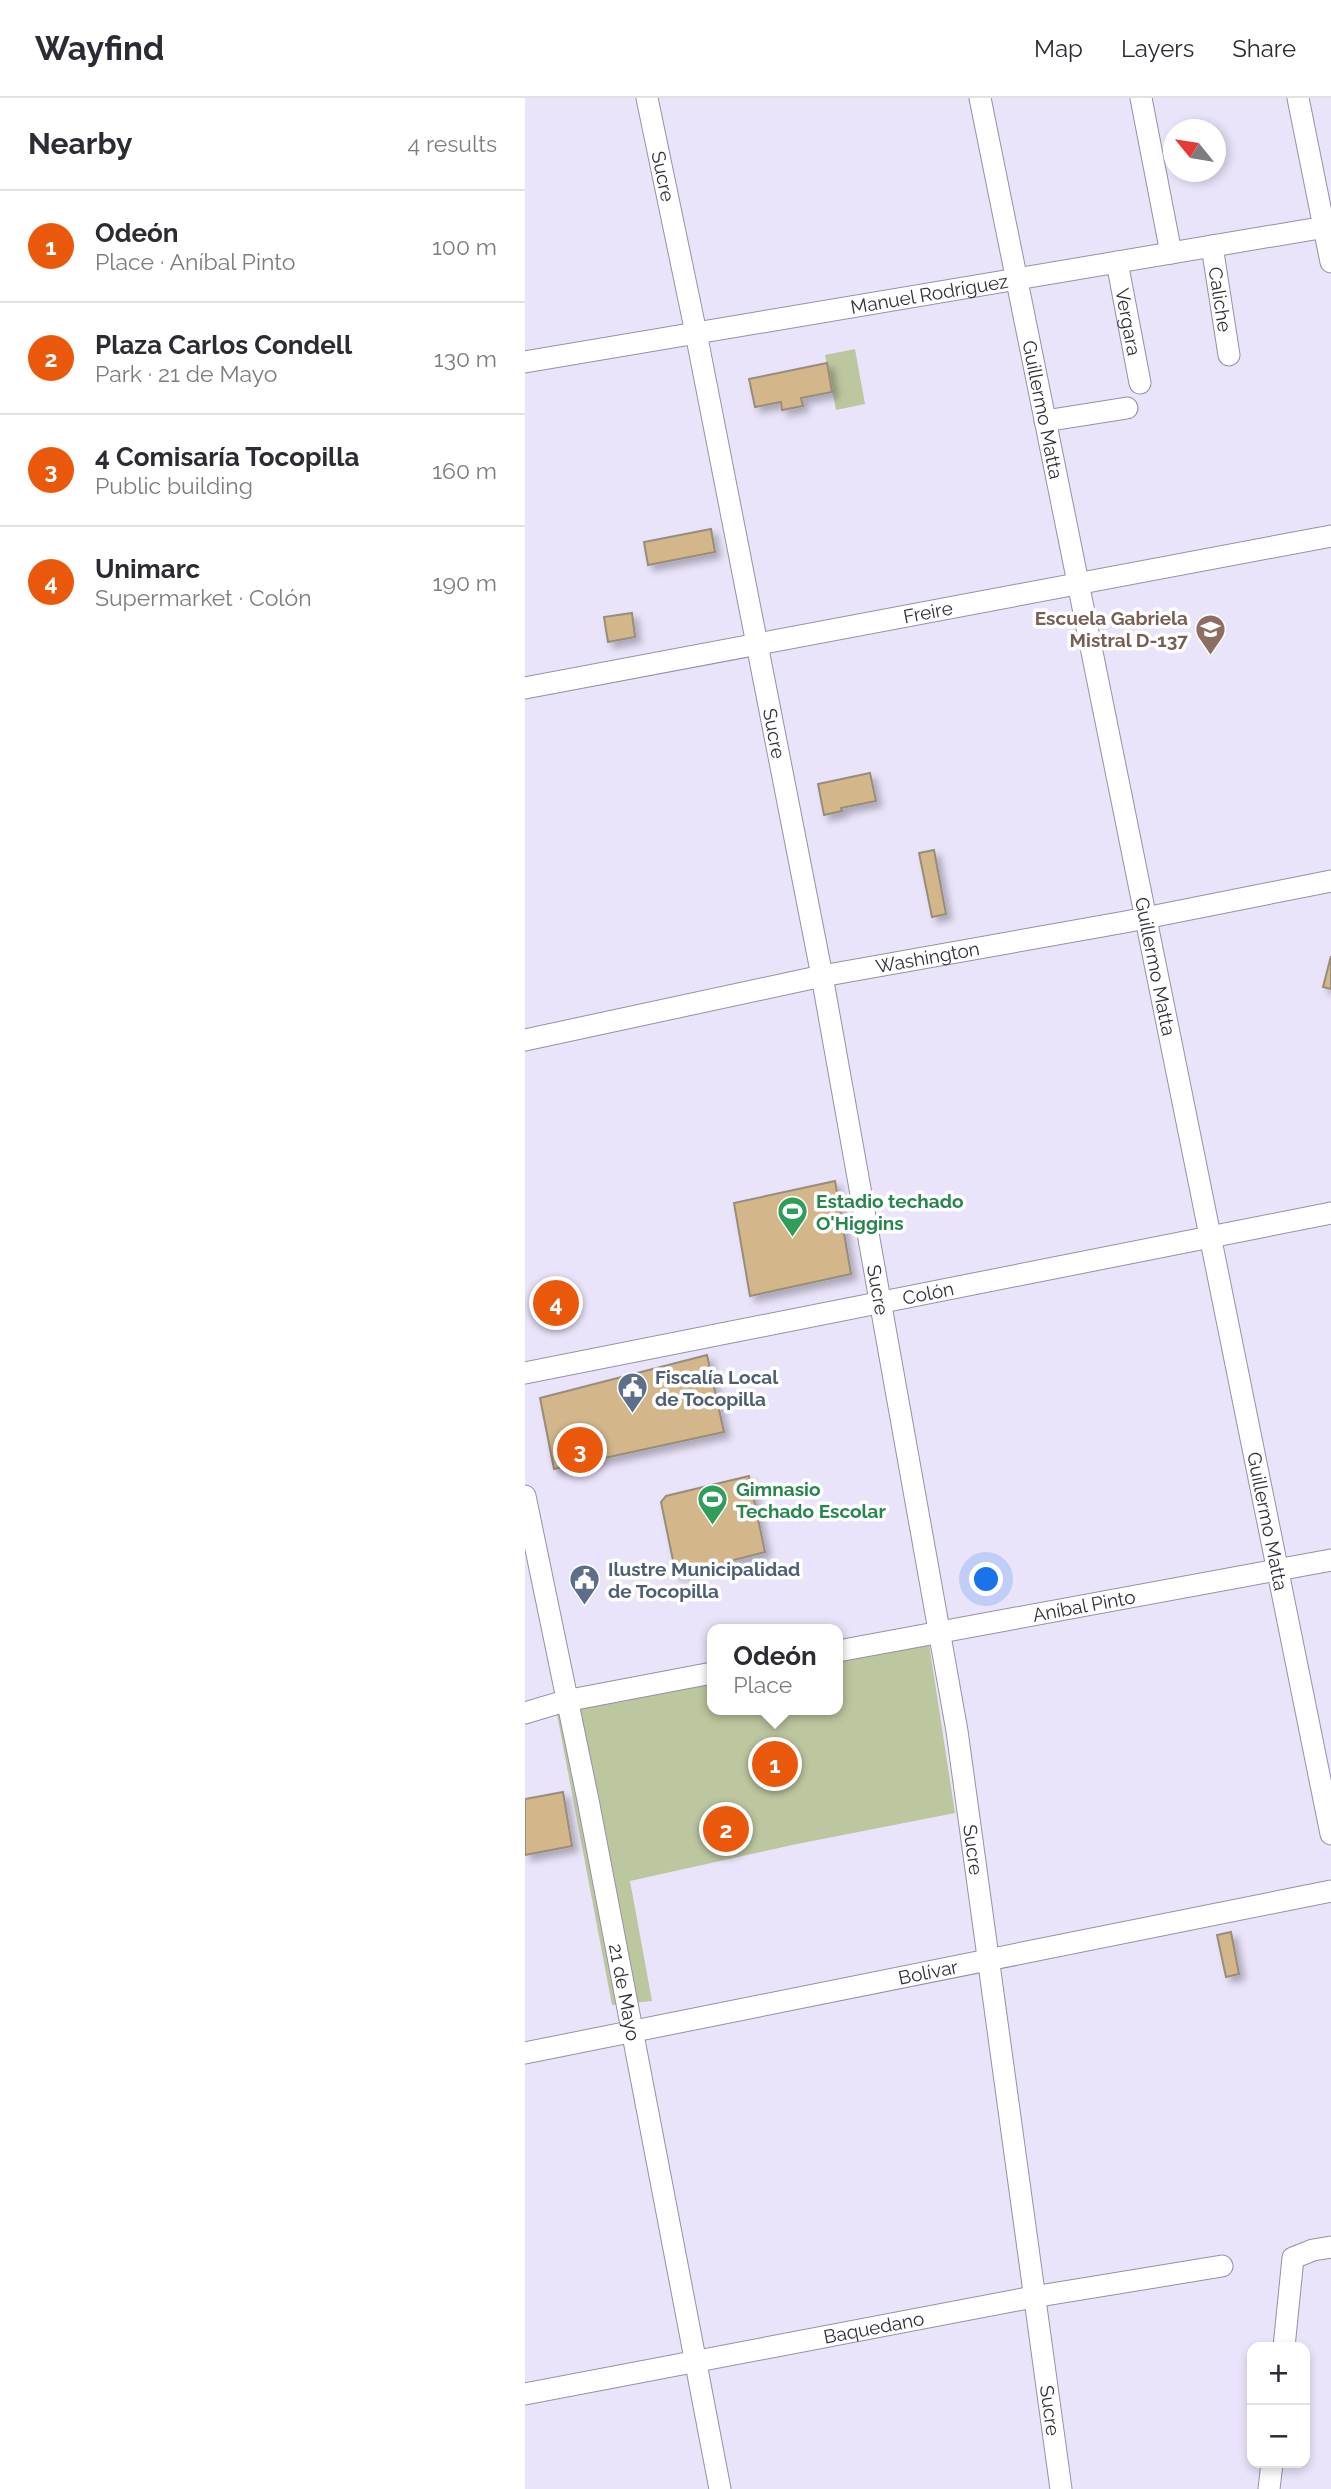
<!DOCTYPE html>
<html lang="en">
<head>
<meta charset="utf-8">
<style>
	body { margin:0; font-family:Raleway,sans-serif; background:#f7f7f7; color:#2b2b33 }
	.controls { position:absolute; right:21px; bottom:21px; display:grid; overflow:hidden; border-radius:14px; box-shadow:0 4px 10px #0003 }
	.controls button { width:63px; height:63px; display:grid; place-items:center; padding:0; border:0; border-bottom:2px solid #e1e1e2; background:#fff; color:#2b2b33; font:35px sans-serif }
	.compass { position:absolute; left:638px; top:21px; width:63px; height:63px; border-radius:50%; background:#fff; box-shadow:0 4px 10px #0003; rotate:300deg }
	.you { position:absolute; left:462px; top:1482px; width:24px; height:24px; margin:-18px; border:5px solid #fff; border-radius:50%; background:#1a73e8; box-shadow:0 0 0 10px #1a73e833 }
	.badge { display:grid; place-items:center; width:46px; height:46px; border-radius:50%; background:#ea580c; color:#fff; font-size:23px; font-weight:700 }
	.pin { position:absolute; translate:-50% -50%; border:4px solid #fff; box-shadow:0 2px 7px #0006 }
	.popup { position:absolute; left:182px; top:1526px; width:136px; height:91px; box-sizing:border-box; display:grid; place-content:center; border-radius:14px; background:#fff; filter:drop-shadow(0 2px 5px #0005); font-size:23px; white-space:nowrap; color:#7c7c81 }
	.popup b { font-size:26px; color:#2b2b33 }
	.popup::after { content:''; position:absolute; left:50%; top:100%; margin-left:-14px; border:14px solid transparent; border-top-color:#fff }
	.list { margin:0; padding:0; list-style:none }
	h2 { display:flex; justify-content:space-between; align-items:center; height:91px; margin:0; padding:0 28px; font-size:30px }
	h2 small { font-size:23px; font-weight:400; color:#7c7c81 }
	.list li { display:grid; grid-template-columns:46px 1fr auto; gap:21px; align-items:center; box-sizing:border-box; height:112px; padding:0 28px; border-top:2px solid #e1e1e2 }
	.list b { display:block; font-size:26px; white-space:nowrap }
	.list p { margin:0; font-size:23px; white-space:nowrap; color:#7c7c81 }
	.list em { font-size:23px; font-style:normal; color:#7c7c81 }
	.map { position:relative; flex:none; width:806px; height:2391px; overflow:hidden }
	header { display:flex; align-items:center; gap:42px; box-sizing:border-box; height:98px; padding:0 35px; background:#fff; border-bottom:2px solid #e1e1e2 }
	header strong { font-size:33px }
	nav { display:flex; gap:38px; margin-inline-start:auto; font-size:24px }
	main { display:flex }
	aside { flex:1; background:#fff }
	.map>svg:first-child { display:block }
	.green { fill:#bcc69f }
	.building { fill:#d3b78a; stroke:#988d7a; stroke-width:2; filter:url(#shadow) }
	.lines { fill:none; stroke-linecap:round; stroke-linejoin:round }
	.minor-casing { stroke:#9690a4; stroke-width:23 }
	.minor { stroke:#fff; stroke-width:21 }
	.labels { text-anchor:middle; stroke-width:7; stroke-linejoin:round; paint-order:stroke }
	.street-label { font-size:19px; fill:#322f38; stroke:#fff }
	.education-label { font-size:19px; font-weight:bold; fill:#785e54; stroke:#fff; text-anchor:end }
	.leisure-label { font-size:19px; font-weight:bold; fill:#27864d; stroke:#fff; text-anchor:start }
	.service-label { font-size:19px; font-weight:bold; fill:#4e5e75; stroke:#fff; text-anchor:start }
</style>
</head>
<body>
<header>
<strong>Wayfind</strong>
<nav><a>Map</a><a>Layers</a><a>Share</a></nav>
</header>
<main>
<aside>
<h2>Nearby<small>4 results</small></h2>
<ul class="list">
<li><span class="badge">1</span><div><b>Odeón</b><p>Place · Aníbal Pinto</p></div><em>100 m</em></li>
<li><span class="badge">2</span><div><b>Plaza Carlos Condell</b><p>Park · 21 de Mayo</p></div><em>130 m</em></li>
<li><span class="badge">3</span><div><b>4 Comisaría Tocopilla</b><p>Public building</p></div><em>160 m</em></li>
<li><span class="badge">4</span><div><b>Unimarc</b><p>Supermarket · Colón</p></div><em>190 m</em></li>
</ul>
</aside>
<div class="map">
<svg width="806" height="2391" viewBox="0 0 806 2391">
	<defs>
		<filter id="shadow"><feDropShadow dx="5.5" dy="5.5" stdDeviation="3.5" flood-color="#0004"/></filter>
	</defs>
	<rect width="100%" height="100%" fill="#eae4fa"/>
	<!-- green -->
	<g class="green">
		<path d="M330 251 340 306 311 312 300 257Z"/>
		<path d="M403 1539 430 1715 267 1747 105 1783 127 1903 87 1907 31 1611 187 1581V1612H313V1557Z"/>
	</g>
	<!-- building -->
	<g class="building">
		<path d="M302 265 307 294 276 300 278 308 257 312 256 304 230 309 224 281Z"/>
		<path d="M186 431 190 454 123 467 119 444Z"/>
		<path d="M107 515 110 539 83 544 79 519Z"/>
		<path d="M345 675 351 703 316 710 317 713 299 717 293 686Z"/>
		<path d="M409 752 421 816 407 819 394 755Z"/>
		<path d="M806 858V891L798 889Z"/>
		<path d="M310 1083 326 1176 225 1198 209 1105Z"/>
		<path d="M182 1257 199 1334 29 1371 15 1300Z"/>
		<path d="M224 1378 240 1454 151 1477 136 1404 141 1398Z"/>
		<circle cx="250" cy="1665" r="12"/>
		<path d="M38 1694 47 1748 0 1757V1701Z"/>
		<path d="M706 1834 714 1876 701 1879 692 1837Z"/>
	</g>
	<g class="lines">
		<defs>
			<g id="minor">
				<path id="s1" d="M122 0 171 235 297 878 432 1633 536 2391"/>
				<path id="s2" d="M455 0 806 1736"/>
				<path d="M616 0 646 155"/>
				<path d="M773 0 806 164"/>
				<path id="s3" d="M687 148 704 257"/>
				<path id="s4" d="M592 164 615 285"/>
				<path id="s5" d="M0 264 806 128"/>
				<path d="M520 323 602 310"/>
				<path id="s6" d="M0 590 806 438"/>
				<path id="s7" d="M0 942 297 878 600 824 806 783"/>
				<path id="s8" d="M0 1275 806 1115"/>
				<path id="s9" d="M0 1398 63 1702 195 2391"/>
				<path id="s10" d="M313 1553 806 1462"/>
				<path d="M0 1615 40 1603 187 1575"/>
				<path id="s11" d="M0 1955 806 1793"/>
				<path d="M759 2249 768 2160 788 2152 806 2149"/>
				<path id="s12" d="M0 2296 508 2199 697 2168"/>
				<path d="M744 2391 747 2365"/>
			</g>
		</defs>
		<!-- minor casing -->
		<use href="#minor" class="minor-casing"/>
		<!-- minor -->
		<use href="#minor" class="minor"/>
	</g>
	<!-- icons -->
	<defs>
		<symbol id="school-pin" viewBox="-11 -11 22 30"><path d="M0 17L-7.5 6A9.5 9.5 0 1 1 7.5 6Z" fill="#8d6e63" stroke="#fff"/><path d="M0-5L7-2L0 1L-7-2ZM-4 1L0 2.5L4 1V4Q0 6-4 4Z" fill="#fff"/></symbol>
		<symbol id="stadium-pin" viewBox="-11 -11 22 30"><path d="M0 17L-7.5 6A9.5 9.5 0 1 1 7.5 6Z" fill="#2e9e5b" stroke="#fff"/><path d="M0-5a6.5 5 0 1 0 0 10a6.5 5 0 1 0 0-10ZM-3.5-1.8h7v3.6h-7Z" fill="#fff"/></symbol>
		<symbol id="civic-pin" viewBox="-11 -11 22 30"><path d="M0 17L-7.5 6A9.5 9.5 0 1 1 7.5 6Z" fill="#5c6f8a" stroke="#fff"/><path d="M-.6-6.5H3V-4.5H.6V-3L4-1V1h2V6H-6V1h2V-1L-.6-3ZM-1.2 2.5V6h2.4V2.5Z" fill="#fff"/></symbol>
	</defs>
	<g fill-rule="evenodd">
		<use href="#school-pin" x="668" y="514" width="35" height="47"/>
		<use href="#stadium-pin" x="250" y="1096" width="35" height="47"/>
		<use href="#civic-pin" x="90" y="1272" width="35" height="47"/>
		<use href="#stadium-pin" x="170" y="1384" width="35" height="47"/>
		<use href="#civic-pin" x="42" y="1464" width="35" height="47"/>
	</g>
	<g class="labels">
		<!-- street labels -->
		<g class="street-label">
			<text dy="7" stroke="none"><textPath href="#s1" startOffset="80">Sucre</textPath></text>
			<text dy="7" stroke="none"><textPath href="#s5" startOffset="410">Manuel Rodríguez</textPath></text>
			<text dy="7" stroke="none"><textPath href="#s3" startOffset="54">Caliche</textPath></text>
			<text dy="7" stroke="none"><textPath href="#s4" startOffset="61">Vergara</textPath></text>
			<text dy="7" stroke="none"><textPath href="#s2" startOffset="318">Guillermo Matta</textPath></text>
			<text dy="7" stroke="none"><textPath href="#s6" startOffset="410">Freire</textPath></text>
			<text dy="7" stroke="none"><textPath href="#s1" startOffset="648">Sucre</textPath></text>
			<text dy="7" stroke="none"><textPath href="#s7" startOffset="411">Washington</textPath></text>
			<text dy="7" stroke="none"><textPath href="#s2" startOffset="886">Guillermo Matta</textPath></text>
			<text dy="7" stroke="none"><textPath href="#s1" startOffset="1214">Sucre</textPath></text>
			<text dy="7" stroke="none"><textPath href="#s8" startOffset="411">Colón</textPath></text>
			<text dy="7" stroke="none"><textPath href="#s2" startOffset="1452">Guillermo Matta</textPath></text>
			<text dy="7" stroke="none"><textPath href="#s10" startOffset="250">Aníbal Pinto</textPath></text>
			<text dy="7" stroke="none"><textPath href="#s1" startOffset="1782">Sucre</textPath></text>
			<text dy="7" stroke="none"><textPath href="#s11" startOffset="411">Bolívar</textPath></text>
			<text dy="7" stroke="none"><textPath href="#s9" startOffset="506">21 de Mayo</textPath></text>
			<text dy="7" stroke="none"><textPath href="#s12" startOffset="355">Baquedano</textPath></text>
			<text dy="7" stroke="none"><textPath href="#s1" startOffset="2348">Sucre</textPath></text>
		</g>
		<!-- education labels -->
		<g class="education-label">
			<text x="663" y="527">Escuela Gabriela<tspan x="663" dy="22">Mistral D-137</tspan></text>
		</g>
		<!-- leisure labels -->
		<g class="leisure-label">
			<text x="291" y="1110">Estadio techado<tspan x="291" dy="22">O'Higgins</tspan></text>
			<text x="211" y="1398">Gimnasio<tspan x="211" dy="22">Techado Escolar</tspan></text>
		</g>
		<!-- service labels -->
		<g class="service-label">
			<text x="130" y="1286">Fiscalía Local<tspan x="130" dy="22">de Tocopilla</tspan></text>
			<text x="83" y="1478">Ilustre Municipalidad<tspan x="83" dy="22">de Tocopilla</tspan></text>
		</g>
	</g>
</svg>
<div class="controls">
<button>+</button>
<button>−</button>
</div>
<svg class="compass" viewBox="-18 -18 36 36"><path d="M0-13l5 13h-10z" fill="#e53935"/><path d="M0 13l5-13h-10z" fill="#7c7c81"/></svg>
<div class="you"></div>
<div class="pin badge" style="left:250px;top:1666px">1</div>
<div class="popup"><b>Odeón</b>Place</div>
<div class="pin badge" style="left:201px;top:1731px">2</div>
<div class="pin badge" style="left:55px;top:1352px">3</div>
<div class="pin badge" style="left:31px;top:1205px">4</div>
</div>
</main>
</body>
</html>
